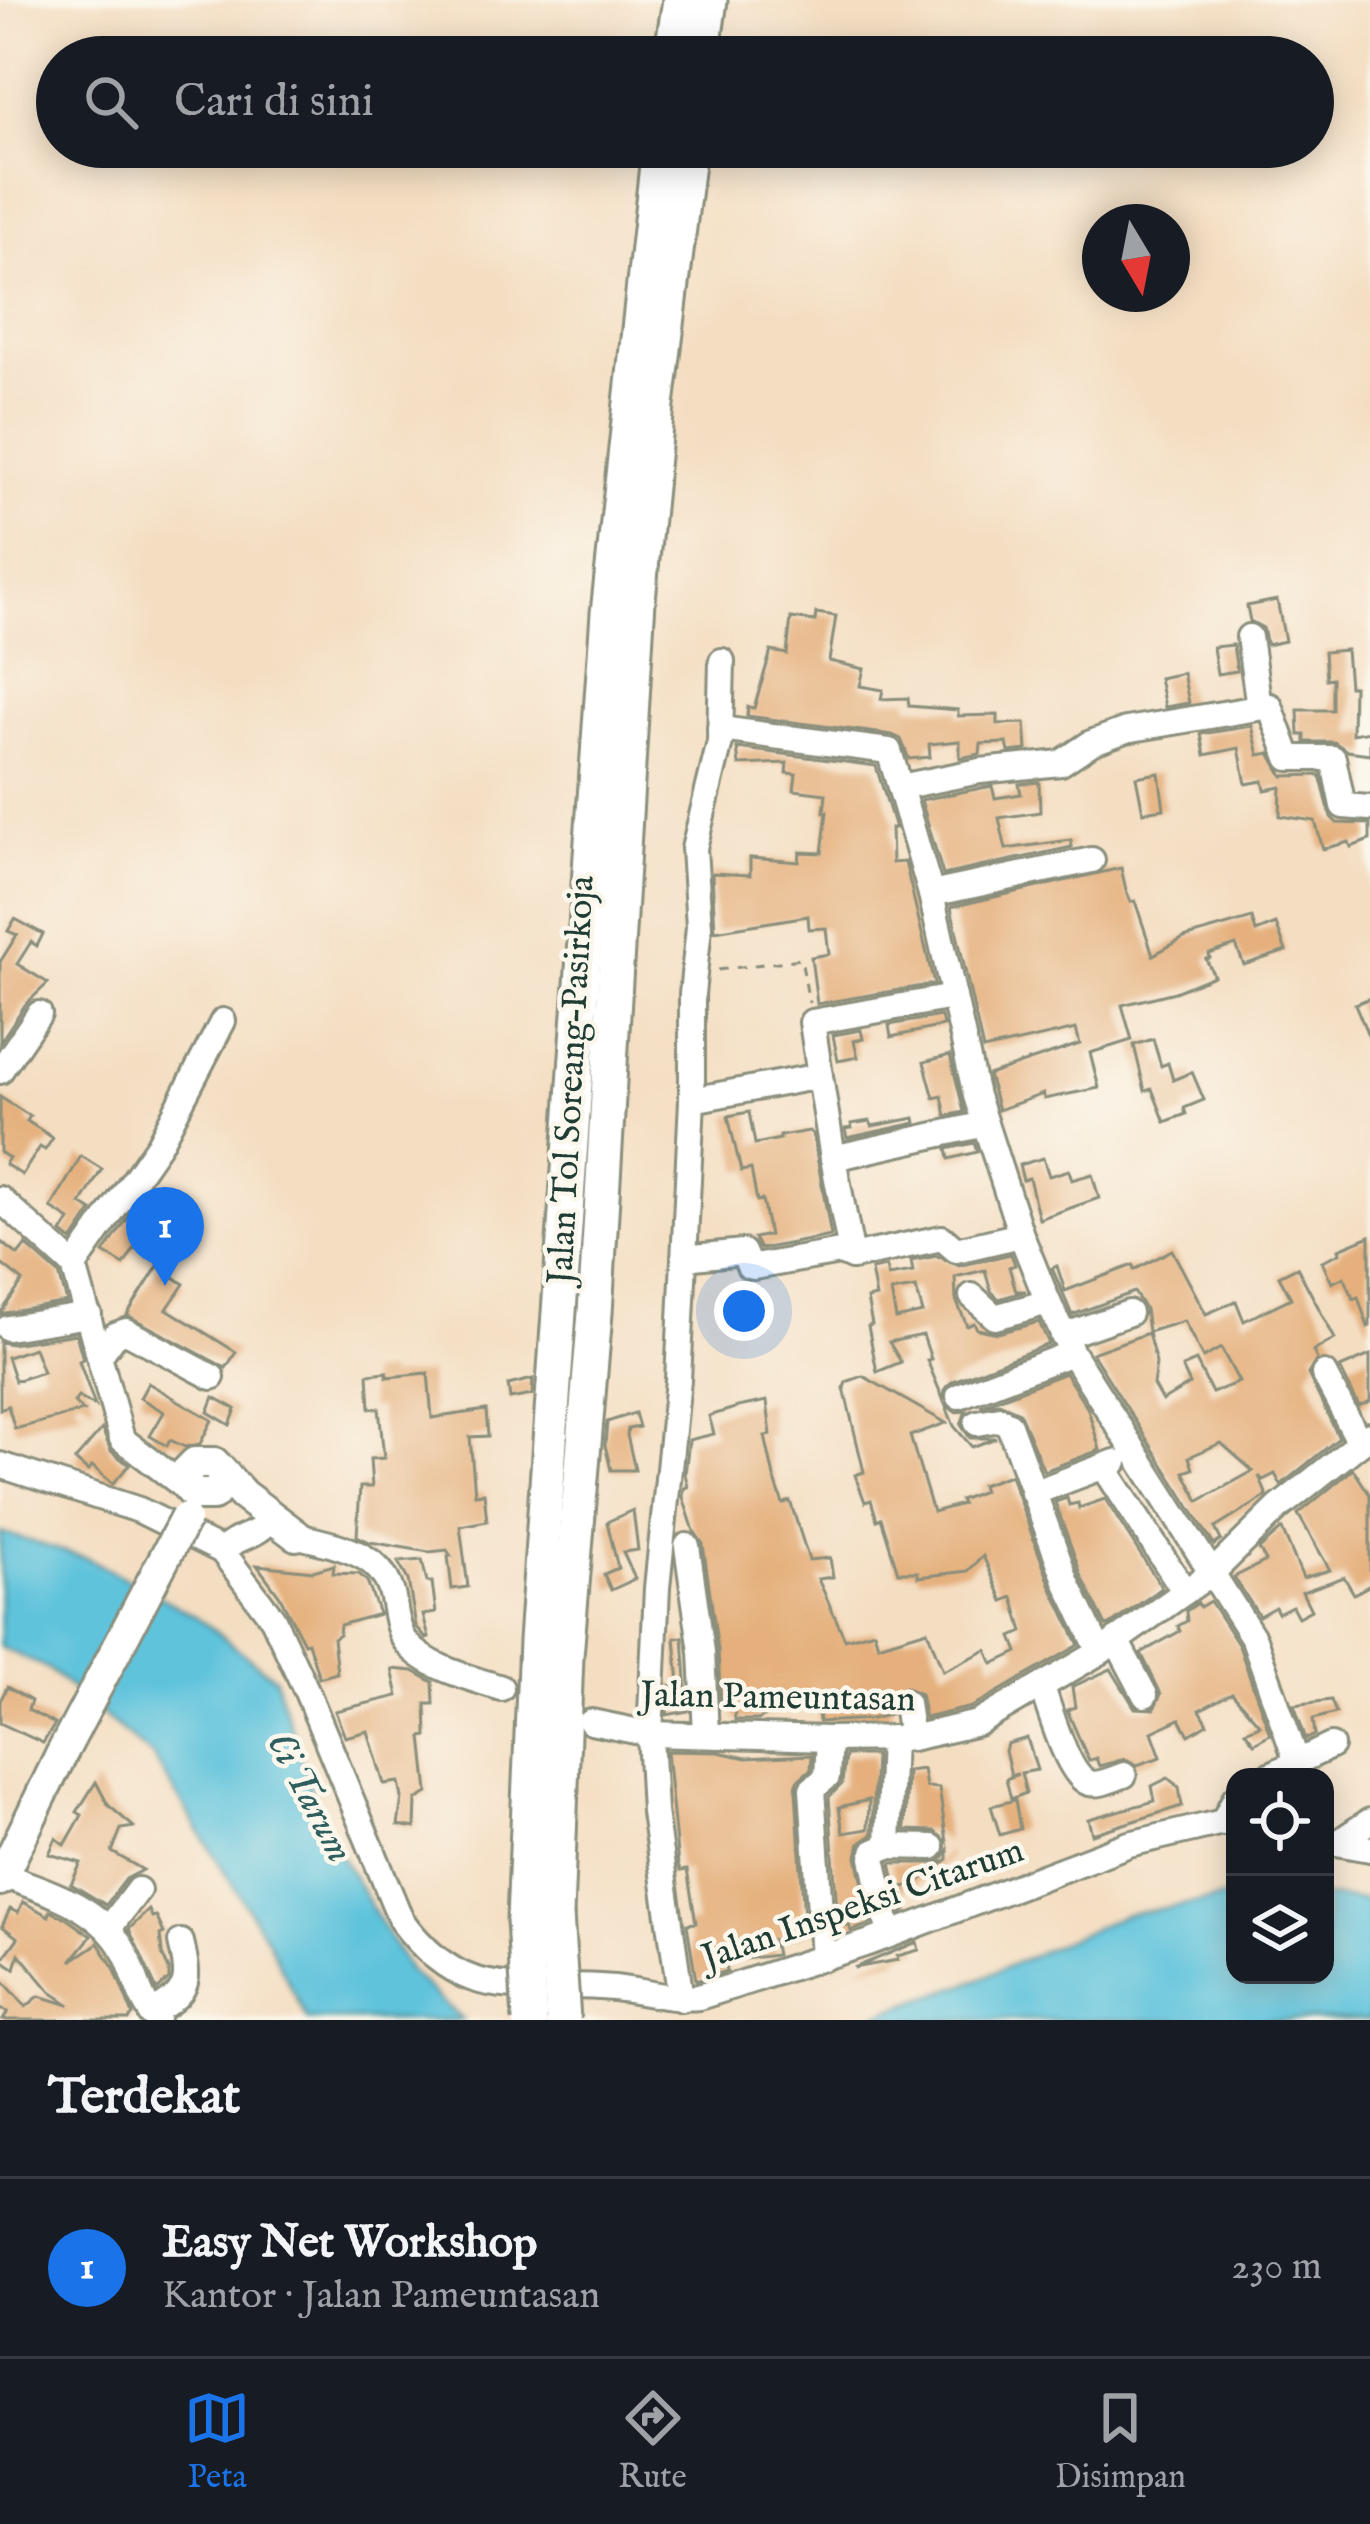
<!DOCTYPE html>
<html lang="id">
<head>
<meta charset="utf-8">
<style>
	body { margin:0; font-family:"IM FELL English",serif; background:#242831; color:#f1f3f6 }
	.controls { position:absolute; right:36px; bottom:36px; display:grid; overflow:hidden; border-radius:24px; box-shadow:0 6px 30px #0003 }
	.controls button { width:108px; height:108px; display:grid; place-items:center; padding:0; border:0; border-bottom:3px solid #363941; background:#171b24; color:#f1f3f6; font:60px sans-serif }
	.compass { position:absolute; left:1082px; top:204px; width:108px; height:108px; border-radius:50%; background:#171b24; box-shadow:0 6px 30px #0003; rotate:170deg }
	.you { position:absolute; left:744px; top:1311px; width:42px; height:42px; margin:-30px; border:9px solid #fff; border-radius:50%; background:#1a73e8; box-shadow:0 0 0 18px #1a73e833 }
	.badge { display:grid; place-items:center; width:78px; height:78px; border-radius:50%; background:#1a73e8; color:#fff; font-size:39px; font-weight:700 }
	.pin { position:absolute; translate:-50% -99px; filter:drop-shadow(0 3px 6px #0008) }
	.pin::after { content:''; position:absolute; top:63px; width:42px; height:36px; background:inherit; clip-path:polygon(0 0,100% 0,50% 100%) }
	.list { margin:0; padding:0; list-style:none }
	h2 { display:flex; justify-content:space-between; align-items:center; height:156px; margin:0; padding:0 48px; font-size:51px }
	h2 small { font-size:39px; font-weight:400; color:#9ea1a6 }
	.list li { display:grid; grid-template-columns:78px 1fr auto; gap:36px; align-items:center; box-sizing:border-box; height:180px; padding:0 48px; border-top:3px solid #363941 }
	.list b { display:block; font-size:45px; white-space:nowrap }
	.list p { margin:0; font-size:39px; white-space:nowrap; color:#9ea1a6 }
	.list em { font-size:39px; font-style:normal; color:#9ea1a6 }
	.icon { flex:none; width:66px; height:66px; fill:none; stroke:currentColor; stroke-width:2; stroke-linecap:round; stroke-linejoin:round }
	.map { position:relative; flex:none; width:1370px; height:2020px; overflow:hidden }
	.search { position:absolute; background:#171b24; box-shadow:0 6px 30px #0003; left:36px; right:36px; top:36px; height:132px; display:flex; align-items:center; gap:30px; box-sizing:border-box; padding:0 42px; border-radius:66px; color:#9ea1a6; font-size:45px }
	.sheet { height:336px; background:#171b24 }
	nav { display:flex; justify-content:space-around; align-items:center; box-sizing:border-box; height:168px; border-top:3px solid #363941; background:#171b24; font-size:33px; color:#9ea1a6 }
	nav a { display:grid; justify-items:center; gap:6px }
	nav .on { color:#1a73e8 }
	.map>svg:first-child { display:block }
	.water { fill:#5ec3dc; stroke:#3e8088; stroke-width:3 }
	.building { fill:#e5b07d; fill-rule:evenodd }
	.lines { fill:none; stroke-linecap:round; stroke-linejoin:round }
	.minor-casing { stroke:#8a8e7b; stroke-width:30 }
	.major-casing { stroke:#8a8e7b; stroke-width:36 }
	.highway-casing { stroke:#8a8e7b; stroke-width:39 }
	.path { stroke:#8a8e7b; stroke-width:3; stroke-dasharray:9 9; stroke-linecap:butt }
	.minor { stroke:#fff; stroke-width:24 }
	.major { stroke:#fff; stroke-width:30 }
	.highway { stroke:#fff; stroke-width:33 }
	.major-bridge-casing { stroke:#8a8e7b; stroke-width:36; stroke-linecap:butt }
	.highway-bridge-casing { stroke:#8a8e7b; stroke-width:39; stroke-linecap:butt }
	.major-bridge { stroke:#fff; stroke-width:30 }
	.highway-bridge { stroke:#fff; stroke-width:33 }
	.labels { text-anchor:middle; stroke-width:9; stroke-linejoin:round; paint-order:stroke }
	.street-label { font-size:36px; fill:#1f3d34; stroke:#fbf7ec }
	.water-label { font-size:39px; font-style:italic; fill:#2f5e5e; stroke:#fbf7ec }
</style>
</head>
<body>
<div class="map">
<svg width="1370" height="2020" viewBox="0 0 1370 2020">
	<rect width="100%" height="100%" fill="#fbf7ec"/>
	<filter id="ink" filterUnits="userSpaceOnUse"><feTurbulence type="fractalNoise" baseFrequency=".00833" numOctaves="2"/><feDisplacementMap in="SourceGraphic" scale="24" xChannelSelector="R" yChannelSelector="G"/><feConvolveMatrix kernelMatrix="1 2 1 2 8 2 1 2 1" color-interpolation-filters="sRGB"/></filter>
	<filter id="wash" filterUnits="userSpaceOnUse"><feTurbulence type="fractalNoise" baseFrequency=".004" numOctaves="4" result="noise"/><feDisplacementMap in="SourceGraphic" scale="48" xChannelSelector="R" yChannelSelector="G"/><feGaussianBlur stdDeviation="2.7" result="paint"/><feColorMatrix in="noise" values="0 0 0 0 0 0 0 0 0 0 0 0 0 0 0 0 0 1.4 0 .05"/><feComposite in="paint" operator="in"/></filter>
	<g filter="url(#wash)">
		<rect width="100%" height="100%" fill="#f4dec2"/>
		<!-- water -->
		<g class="water">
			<path d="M0 1532 89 1559 197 1617 275 1678 321 1822 409 1971 462 2020H307L268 1941 153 1757 47 1668 0 1647Z"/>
			<path d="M1235 1896V1975H1325V1897L1370 1900V2020H862L977 1980 1123 1915Z"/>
		</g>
		<g id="blocks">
			<!-- building -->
			<g class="building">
				<path d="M1277 600 1285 641 1267 645 1263 628 1250 621 1247 606Z"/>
				<path d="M816 613 836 616 829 661 864 669 860 686 883 690 881 699 908 698 909 706 958 710V716L998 715V724L1025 723 1027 750 1009 752 1007 743 981 744 980 754 960 758V741L929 744 930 757 909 759 901 739 892 735 747 716 748 707 754 708 771 651 787 654 791 618 815 621Z"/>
				<path d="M1233 645 1237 671 1217 674 1213 647Z"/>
				<path d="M1346 650 1349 686H1353L1352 734 1370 731V754L1347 751 1334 742H1305V735H1299L1298 710H1332V678L1326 679 1324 652Z"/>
				<path d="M1183 673 1189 703 1165 707 1159 678Z"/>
				<path d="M1252 726 1259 755 1270 753 1283 776 1320 775 1331 817 1337 823 1370 824V840L1351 847 1349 842 1323 849 1315 821 1280 816 1281 787 1265 790 1263 781 1246 784 1239 748 1205 755 1201 734Z"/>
				<path d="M737 748 876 766 895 828H891L892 863 905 862 934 984 817 1004 811 957 829 954 826 928 809 929 808 916 715 931 712 873 750 875V858L799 862 800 852 822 853 827 812H824L826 794 794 790 796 774 786 773 787 763 739 765Z"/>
				<path d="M1159 773 1164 809 1143 812 1136 777Z"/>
				<path d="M1039 782 1040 812 999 818 1006 849 1071 840 1072 847 943 875 921 800 992 786 995 798 1021 794 1019 784Z"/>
				<path d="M1121 868 1126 890 1131 902 1135 901 1153 955 1184 938 1252 918 1256 932 1276 924 1286 951 1244 965 1236 945 1209 954 1210 958 1206 959 1214 976 1175 992 1122 1005 1132 1040 1090 1053 1099 1088 1044 1099 1043 1094 998 1110 988 1075 1080 1044 1076 1029 983 1050 951 907Z"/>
				<path d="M15 919 43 934 37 946 31 942 17 964 48 983 25 1005 0 1042V962L17 935 8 931Z"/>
				<path d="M1370 998V1040L1355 1004Z"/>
				<path d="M941 1016 943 1026 891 1037 889 1025Z"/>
				<path d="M861 1030 863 1039 854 1041 858 1057 838 1061 833 1035Z"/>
				<path d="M1153 1039 1161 1066 1168 1063 1173 1080 1192 1072 1204 1100 1184 1108 1186 1114 1165 1122 1152 1089 1145 1091 1134 1045Z"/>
				<path d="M950 1055 964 1112 946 1116 942 1096 934 1098 924 1062Z"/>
				<path d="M0 1097 30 1116 27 1121 53 1138 45 1150 40 1147 22 1175 5 1164 9 1158 0 1152Z"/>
				<path d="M749 1112 755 1144 780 1139V1136L809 1131 813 1134 831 1236 760 1249 754 1238 769 1235 762 1200 757 1201 751 1169 741 1171 728 1116Z"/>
				<path d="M915 1118 916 1123 847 1138 845 1129 852 1128 851 1124 870 1121 872 1126Z"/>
				<path d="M974 1143 977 1152 949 1159 947 1149Z"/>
				<path d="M81 1156 102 1169 81 1204 92 1211 72 1241 62 1233 70 1220 51 1208Z"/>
				<path d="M1043 1158 1049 1176 1069 1170 1072 1180 1092 1174 1099 1198 1039 1219 1029 1178 1023 1180 1019 1165Z"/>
				<path d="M135 1207 158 1222 151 1233 146 1230 124 1265 104 1253Z"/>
				<path d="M1370 1236V1326L1368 1327 1358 1297 1354 1299 1344 1277 1332 1283 1322 1261 1340 1253 1339 1249Z"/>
				<path d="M0 1241 18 1255 26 1245 59 1274 67 1302 0 1314 23 1281 0 1263Z"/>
				<path d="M1172 1250 1206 1314 1236 1301 1244 1321 1291 1298 1279 1276 1297 1267 1335 1339 1313 1351 1317 1359 1308 1374 1339 1438 1281 1485 1275 1474 1263 1480 1259 1476 1267 1496 1215 1528 1221 1540 1214 1545 1092 1353 1148 1333 1156 1363 1153 1385 1162 1401 1190 1384 1182 1367 1196 1361 1212 1393 1239 1382 1221 1348 1203 1358 1184 1321 1148 1332 1145 1309 1134 1292 1072 1315 1052 1268 1057 1266 1065 1291 1133 1265 1134 1270ZM1221 1443 1253 1471 1199 1501 1184 1472 1193 1469 1189 1457Z"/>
				<path d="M1011 1254 1015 1265 1009 1267 1016 1291H1026L999 1299 991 1291 985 1270 955 1277 956 1300 967 1326 974 1323 977 1329 998 1333 1039 1322 1049 1344 953 1381 946 1387 943 1399 927 1360 931 1359 923 1335 889 1342 901 1362 877 1372 868 1326 872 1325 867 1299 876 1297 871 1270 886 1267 888 1276 913 1272 911 1261 937 1256 959 1266ZM916 1288 923 1313 896 1319 891 1292Z"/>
				<path d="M158 1266 184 1284 167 1309 236 1352 226 1368 127 1315Z"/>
				<path d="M76 1334 83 1359 79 1361 95 1406 78 1397 74 1403 83 1411 15 1429 8 1406 0 1409V1342L11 1344ZM34 1348 43 1372 15 1381 7 1357Z"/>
				<path d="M1370 1355V1401L1359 1406 1340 1368Z"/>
				<path d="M387 1372V1377L428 1373 432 1418 486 1410 488 1436 470 1437 475 1494 484 1493 487 1521 460 1526 468 1587 452 1589 448 1556H451L447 1550 429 1552 370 1542 357 1536 360 1487H372L370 1459 384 1458 379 1408H370L368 1374Z"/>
				<path d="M1065 1373 1088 1409 1100 1450 1044 1471 1019 1412 999 1403 980 1406Z"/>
				<path d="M863 1376 946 1423 910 1436 933 1512 962 1504 960 1500 983 1491 981 1485 1010 1475 1052 1589 1079 1645 972 1707 925 1718 920 1694 905 1687 891 1696V1714L872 1719 819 1722 818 1710H777L758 1720H735L734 1706 721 1708 718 1650 703 1544 694 1531 683 1497 684 1488 688 1487 685 1474 689 1440 714 1434 709 1416 738 1407 767 1401 771 1435 765 1436 774 1477 783 1504 790 1501 809 1560 830 1558 833 1577 818 1579 845 1639 874 1631 878 1645 927 1630 943 1671 987 1650 993 1664 1018 1652 1012 1637 1023 1632 1013 1597 1003 1601 983 1556 968 1571 918 1577V1572H898L881 1518 877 1520 871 1500 865 1502 855 1475 864 1472 844 1388 846 1382Z"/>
				<path d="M533 1379 532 1395 510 1399 508 1385Z"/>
				<path d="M148 1383 212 1420 200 1444 185 1447 170 1440 167 1446 150 1436 164 1412 140 1398Z"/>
				<path d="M214 1397 236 1409 230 1425 208 1412Z"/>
				<path d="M945 1404 955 1412 966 1411 961 1425 970 1438H996L972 1447 954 1426Z"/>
				<path d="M635 1413 639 1427 628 1429 627 1435 635 1470H611L605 1445 607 1422Z"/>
				<path d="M102 1429 111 1451 129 1465 113 1484 92 1466 88 1471 75 1460Z"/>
				<path d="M1353 1469 1370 1495V1585L1354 1594 1344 1577 1302 1592 1311 1610 1298 1617 1292 1606 1278 1613 1275 1607 1259 1616 1234 1577 1266 1561 1259 1549 1282 1529 1303 1578 1330 1570 1298 1514Z"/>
				<path d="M1067 1498 1069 1505 1078 1503 1079 1508 1105 1499 1162 1588 1110 1625 1106 1626 1082 1577 1055 1502Z"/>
				<path d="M633 1510 638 1550 623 1552 635 1579 611 1590 604 1574 618 1568 607 1522Z"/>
				<path d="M422 1560 427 1582H432L436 1613 423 1615 429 1638 426 1639 416 1626 408 1580 398 1562Z"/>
				<path d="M257 1565 313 1571 334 1565 333 1573 359 1574 367 1581 379 1614 340 1625 339 1634 333 1638 337 1673 319 1678 308 1642 304 1643 279 1595Z"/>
				<path d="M1210 1601 1239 1646 1270 1734 1254 1743 1245 1731 1260 1725 1232 1693 1200 1710 1208 1724 1189 1735 1180 1719 1152 1732 1161 1757 1137 1765 1125 1759 1099 1766 1096 1758 1089 1761 1067 1710 1075 1707 1072 1687 1111 1669 1135 1708 1154 1709 1161 1694 1141 1653 1180 1631 1178 1626 1187 1621 1186 1611 1198 1603 1200 1607Z"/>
				<path d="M683 1637 688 1711 667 1715 669 1686 679 1684 675 1638Z"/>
				<path d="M392 1669 413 1671 433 1682 434 1704H426L427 1736 422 1737 428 1793 416 1800 415 1828 398 1825 402 1798 399 1782 384 1784 368 1731 345 1737 335 1711 398 1696Z"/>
				<path d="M7 1687 31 1701 28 1710 55 1724 43 1743 0 1723V1701Z"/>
				<path d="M1331 1700 1336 1713 1313 1719 1315 1735 1306 1739 1294 1705Z"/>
				<path d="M1027 1738 1037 1770 1021 1773 1026 1793 1011 1799 1006 1779 1018 1774 1011 1775 1005 1751 1007 1744Z"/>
				<path d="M667 1751 718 1752 746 1758 812 1755 811 1769 797 1781 796 1790 805 1934 773 1940 776 1955 726 1961 727 1971 696 1981 687 1924 696 1923 687 1870 680 1871 678 1865Z"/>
				<path d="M845 1755H875L872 1835 860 1843 857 1856 871 1924 851 1931 849 1925 838 1927 829 1797 842 1784ZM869 1800 868 1829 843 1833 839 1807Z"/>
				<path d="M923 1769 926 1787 939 1788 947 1842 934 1831 905 1830 907 1771Z"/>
				<path d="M1168 1778 1179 1787 1182 1806 1092 1834 1088 1819 1155 1801 1152 1786Z"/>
				<path d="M96 1782 108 1805 134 1827 121 1829 112 1852 143 1870 126 1879 106 1905 71 1884 81 1863 49 1854 56 1838 65 1845 82 1815 77 1812Z"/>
				<path d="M1015 1800 1020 1829 1000 1835 991 1806Z"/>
				<path d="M948 1850V1859L914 1885 903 1887 906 1910 902 1913 891 1863H933L941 1861Z"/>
				<path d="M23 1902 49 1916 50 1911 67 1919 91 1936 71 1961 98 1943 114 1968 133 2015 129 2020H3L8 2012 0 2009V1977L26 2007 39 1996 70 2005 51 1992 19 1954 15 1969 2 1960 18 1938 2 1926 10 1909 18 1913Z"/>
				<path d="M149 1910 152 1917 156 1916 164 1933 160 1935 162 1954 169 1970V1979L157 1990 129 1929Z"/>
				<path d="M917 1942 919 1950 897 1956 898 1960 854 1968Z"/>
			</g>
		</g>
	</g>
	<g filter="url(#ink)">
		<use href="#blocks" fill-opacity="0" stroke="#8a8e7b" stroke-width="3"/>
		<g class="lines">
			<defs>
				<g id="minor">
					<path d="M1249 637 1259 707"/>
					<path d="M720 729 889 751 900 787"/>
					<path d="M931 894 1092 860"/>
					<path d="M0 1071 39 1014"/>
					<path d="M820 1076 812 1022 953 997"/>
					<path d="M692 1100 820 1076 833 1158 985 1124"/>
					<path d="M833 1158 852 1257"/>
					<path d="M0 1199 74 1266 122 1439 190 1491"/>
					<path d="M684 1258 743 1252 749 1266 754 1267 840 1252 852 1257 942 1238 956 1250 1021 1235"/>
					<path d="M74 1266 159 1144 223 1021"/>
					<path d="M972 1296 995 1317 1048 1302"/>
					<path d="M8 1328 89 1315"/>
					<path d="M1063 1336 1129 1313"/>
					<path d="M101 1354 115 1335 126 1331 212 1377"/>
					<path d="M1324 1374 1360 1443"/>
					<path d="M959 1396 1072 1353"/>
					<path d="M977 1423 1000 1419 1009 1425 1067 1583 1100 1652"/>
					<path d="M0 1465 139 1510 222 1551 273 1619 307 1692 401 1920C468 2011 521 1978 614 1988 643 1991 670 2000 699 1997L871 1942 1129 1844 1223 1822 1235 1826"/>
					<path d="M1104 1467 1185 1592"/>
					<path d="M1033 1493 1115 1462"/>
					<path d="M296 1535C336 1547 383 1550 393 1598 396 1612 397 1631 407 1643 427 1668 471 1678 501 1688"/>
					<path d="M687 1546 702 1652 706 1734"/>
					<path d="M222 1551C239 1534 255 1539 272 1518"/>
					<path d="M1116 1640 1145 1695"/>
					<path d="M1042 1687C1049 1707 1067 1773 1087 1782 1097 1787 1113 1779 1124 1775"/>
					<path d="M906 1703 911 1738"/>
					<path d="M591 1722 650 1734 829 1739 911 1738 978 1723 1100 1652 1213 1572 1278 1508 1370 1435"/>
					<path d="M1297 1762 1254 1639 1072 1353 1048 1302 1021 1235 976 1096 931 894 900 787 980 771 1061 763 1091 743 1126 730 1270 706 1289 758H1333L1343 806 1370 808"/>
					<path d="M1266 1777 1331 1746"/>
					<path d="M1223 1822 1235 1798"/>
					<path d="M1325 1841 1370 1849"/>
					<path d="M1337 1843 1370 1821"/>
					<path d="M888 1846 932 1847"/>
					<path d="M0 1874C50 1893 106 1907 129 1961 137 1982 141 2002 157 2020"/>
					<path d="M110 1927 138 1890"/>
					<path d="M890 1935 873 1858 874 1852 888 1846 892 1738"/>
					<path d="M823 1958 812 1789 827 1777 829 1739"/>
					<path d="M681 1999 654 1812 650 1734 657 1588 678 1380 692 1100V994L699 927 694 848 720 742 722 661"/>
					<path d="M151 2014C189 1991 191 1985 181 1942"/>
				</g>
				<g id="major">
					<path d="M222 1473V1486L213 1495H195L186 1485V1472L195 1463H214L243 1495 296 1535"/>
					<path d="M0 1880 61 1755"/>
				</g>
				<g id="highway">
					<path d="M671 57 680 0"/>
					<path d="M702 57 710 0"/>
					<path d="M556 1915 566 1656 595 1313 638 600 657 405 689 147"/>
					<path d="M524 1920 536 1641 608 613 659 147"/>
				</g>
			</defs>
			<!-- minor casing -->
			<use href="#minor" class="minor-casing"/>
			<!-- major casing -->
			<use href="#major" class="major-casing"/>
			<!-- highway casing -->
			<use href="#highway" class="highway-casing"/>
			<!-- path -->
			<path class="path" d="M718 970 801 959 809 1003"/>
			<!-- minor -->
			<use href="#minor" class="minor"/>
			<!-- major -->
			<use href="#major" class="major"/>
			<!-- highway -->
			<use href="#highway" class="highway"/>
			<defs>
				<path id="major-bridge" d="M61 1755 185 1519"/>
				<g id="highway-bridge">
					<path d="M556 1915 563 2020"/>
					<path d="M524 1920 530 2020"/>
				</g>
			</defs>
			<!-- major-bridge casing -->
			<use href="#major-bridge" class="major-bridge-casing"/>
			<!-- highway-bridge casing -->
			<use href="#highway-bridge" class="highway-bridge-casing"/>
			<!-- major-bridge -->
			<use href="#major-bridge" class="major-bridge"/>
			<!-- highway-bridge -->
			<use href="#highway-bridge" class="highway-bridge"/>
		</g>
	</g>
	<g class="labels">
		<!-- street labels -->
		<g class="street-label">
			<text transform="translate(569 1080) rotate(-87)" y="13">Jalan Tol Soreang–Pasirkoja</text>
			<text transform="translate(778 1695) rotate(1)" y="13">Jalan Pameuntasan</text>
			<text transform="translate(862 1902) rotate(-19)" y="13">Jalan Inspeksi Citarum</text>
		</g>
		<!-- water labels -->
		<g class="water-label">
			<text transform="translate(312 1796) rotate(62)" y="14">Ci Tarum</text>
		</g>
	</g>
</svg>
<div class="controls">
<button><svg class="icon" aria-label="locate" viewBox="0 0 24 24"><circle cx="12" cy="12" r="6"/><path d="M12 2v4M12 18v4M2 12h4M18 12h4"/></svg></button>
<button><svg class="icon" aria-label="layers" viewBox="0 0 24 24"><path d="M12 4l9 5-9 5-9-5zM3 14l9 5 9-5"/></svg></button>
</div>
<svg class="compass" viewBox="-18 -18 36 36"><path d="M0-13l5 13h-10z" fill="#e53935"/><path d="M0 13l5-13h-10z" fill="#9ea1a6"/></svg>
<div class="you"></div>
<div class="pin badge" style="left:165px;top:1286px">1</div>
<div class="search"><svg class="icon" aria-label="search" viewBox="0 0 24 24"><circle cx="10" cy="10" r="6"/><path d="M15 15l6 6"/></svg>Cari di sini</div>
</div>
<section class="sheet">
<h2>Terdekat<small></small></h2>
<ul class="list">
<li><span class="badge">1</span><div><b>Easy Net Workshop</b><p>Kantor · Jalan Pameuntasan</p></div><em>230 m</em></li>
</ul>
</section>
<nav>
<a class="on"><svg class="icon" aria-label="map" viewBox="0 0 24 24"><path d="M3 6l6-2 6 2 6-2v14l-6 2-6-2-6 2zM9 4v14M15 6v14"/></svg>Peta</a>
<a><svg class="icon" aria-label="directions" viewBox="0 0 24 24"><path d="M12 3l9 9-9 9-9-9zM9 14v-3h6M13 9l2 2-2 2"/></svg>Rute</a>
<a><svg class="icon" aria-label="saved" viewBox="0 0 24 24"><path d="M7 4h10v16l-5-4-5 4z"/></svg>Disimpan</a>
</nav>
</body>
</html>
